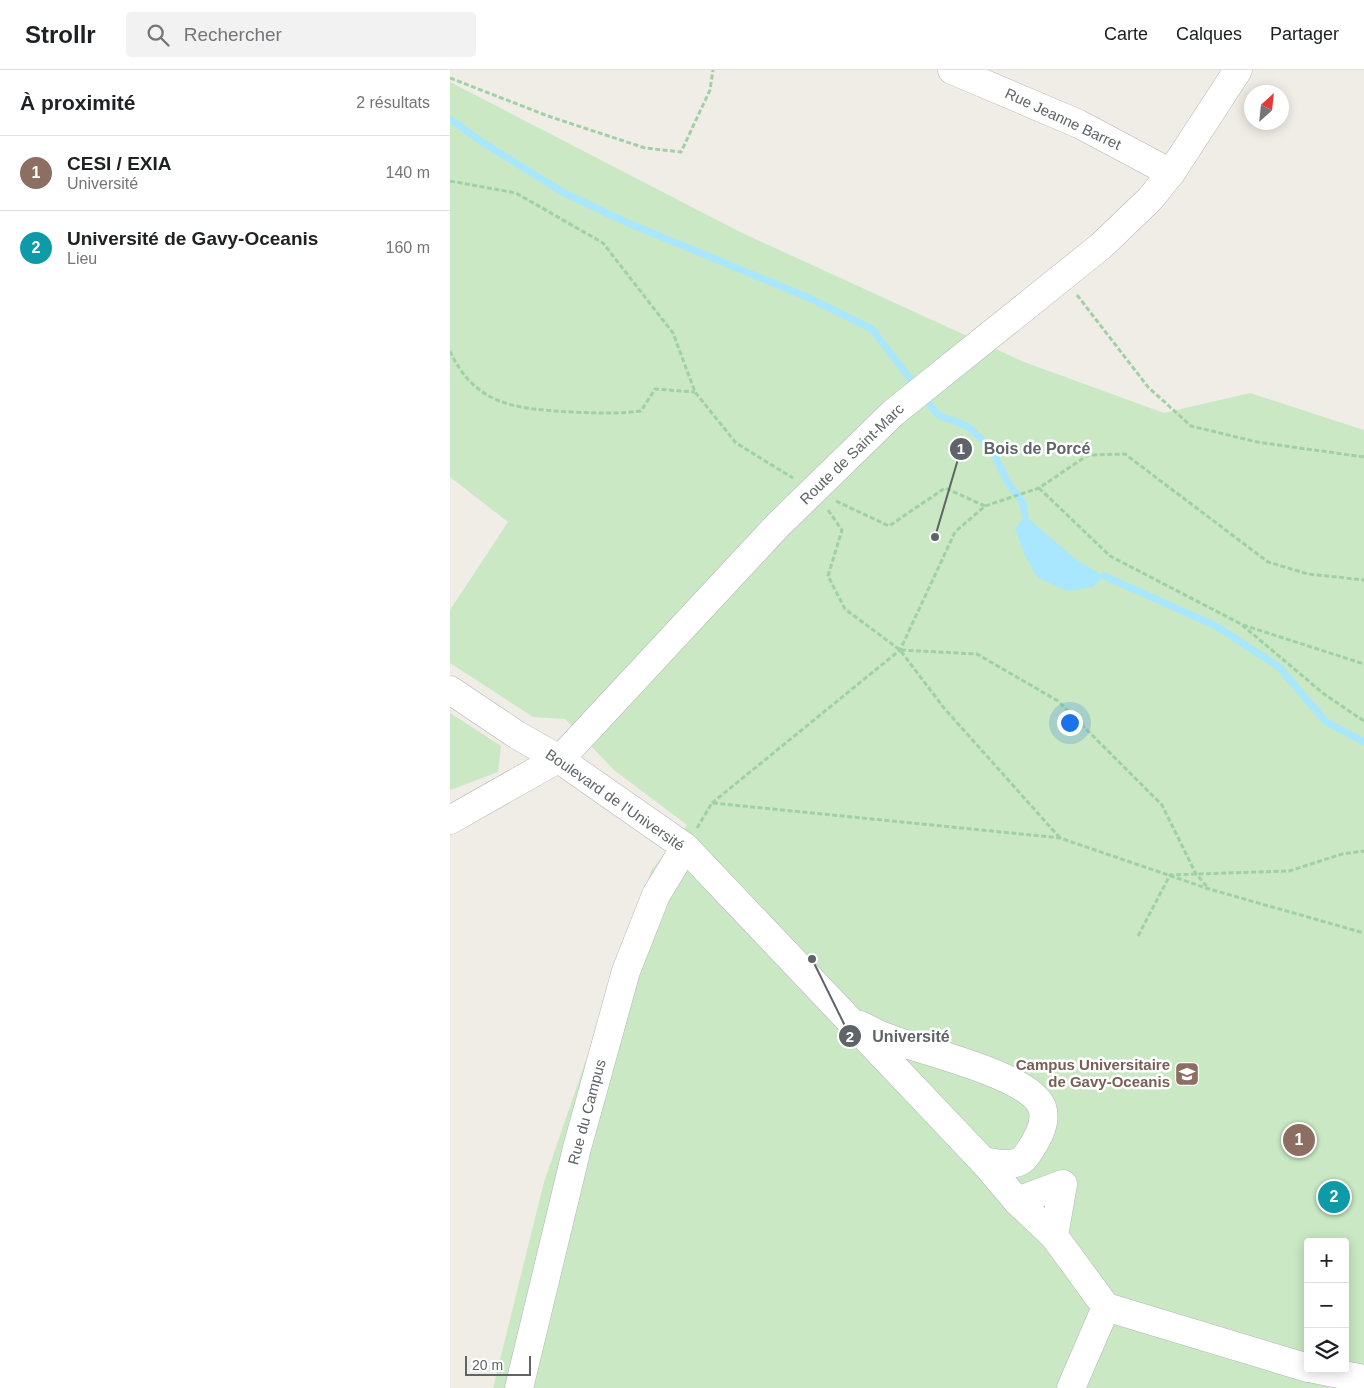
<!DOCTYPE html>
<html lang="fr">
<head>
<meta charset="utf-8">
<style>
	body { margin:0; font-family:Arial,sans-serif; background:#f2f2f2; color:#202124 }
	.controls { position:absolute; right:15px; bottom:15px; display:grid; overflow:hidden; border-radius:5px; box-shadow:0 2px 12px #0003 }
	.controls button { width:45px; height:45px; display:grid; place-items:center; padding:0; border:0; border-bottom:1px solid #e0e0e0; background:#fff; color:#202124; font:25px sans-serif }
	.compass { position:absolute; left:794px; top:15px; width:45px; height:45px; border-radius:50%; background:#fff; box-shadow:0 2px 12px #0003; rotate:27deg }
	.scale { position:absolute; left:15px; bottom:12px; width:66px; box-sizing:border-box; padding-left:5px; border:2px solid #5e6467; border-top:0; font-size:14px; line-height:18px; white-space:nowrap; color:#5e6467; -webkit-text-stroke:4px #fff; paint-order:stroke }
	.you { position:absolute; left:619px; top:652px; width:18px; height:18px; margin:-12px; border:4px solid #fff; border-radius:50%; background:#1a73e8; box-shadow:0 0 0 8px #1a73e833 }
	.badge { display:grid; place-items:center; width:32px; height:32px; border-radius:50%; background:#1a73e8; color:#fff; font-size:16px; font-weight:700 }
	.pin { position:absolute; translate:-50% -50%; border:2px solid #fff; box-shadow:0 1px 5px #0006 }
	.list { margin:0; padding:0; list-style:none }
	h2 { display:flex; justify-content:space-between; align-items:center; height:65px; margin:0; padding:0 20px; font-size:21px }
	h2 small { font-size:16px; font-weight:400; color:#757577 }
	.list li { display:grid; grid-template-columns:32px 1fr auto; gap:15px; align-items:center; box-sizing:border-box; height:75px; padding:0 20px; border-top:1px solid #e0e0e0 }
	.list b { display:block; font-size:19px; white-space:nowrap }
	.list p { margin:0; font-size:16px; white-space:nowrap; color:#757577 }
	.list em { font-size:16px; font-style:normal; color:#757577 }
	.icon { flex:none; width:28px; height:28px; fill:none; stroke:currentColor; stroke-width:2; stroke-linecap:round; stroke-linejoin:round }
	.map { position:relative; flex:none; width:914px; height:1318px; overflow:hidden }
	header { display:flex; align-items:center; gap:30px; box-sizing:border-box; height:70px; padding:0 25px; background:#fff; border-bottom:1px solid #e0e0e0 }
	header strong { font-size:24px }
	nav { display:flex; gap:28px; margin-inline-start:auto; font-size:18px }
	.search { width:350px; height:45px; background:#f2f2f2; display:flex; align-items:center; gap:12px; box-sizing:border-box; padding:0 18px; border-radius:5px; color:#757577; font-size:19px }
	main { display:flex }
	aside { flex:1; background:#fff }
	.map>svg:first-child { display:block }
	.green { fill:#c9e8c3; fill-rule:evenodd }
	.water { fill:#a8e7ff }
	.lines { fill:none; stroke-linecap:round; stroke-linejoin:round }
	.stream { stroke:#a8e7ff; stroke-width:7 }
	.minor-casing { stroke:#b2b6b9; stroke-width:29 }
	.path { stroke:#a0d1a6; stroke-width:3; stroke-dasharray:5 2.5; stroke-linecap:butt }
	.minor { stroke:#fff; stroke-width:28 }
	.labels { text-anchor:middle; stroke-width:5; stroke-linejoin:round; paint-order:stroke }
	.street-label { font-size:15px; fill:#5e6467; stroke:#fff }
	.education-label { font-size:15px; font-weight:bold; fill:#785e54; stroke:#fff; text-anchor:end }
	.leader { fill:none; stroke:#5e6467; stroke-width:2 }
	.callout-dot { fill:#5e6467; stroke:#fff; stroke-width:2 }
	.mark-label { font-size:15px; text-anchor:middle; font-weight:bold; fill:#fff }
	.callout-label { font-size:16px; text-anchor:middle; font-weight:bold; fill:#5e6467; stroke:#fff; stroke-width:5; stroke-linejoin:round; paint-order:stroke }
</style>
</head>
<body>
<header>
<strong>Strollr</strong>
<div class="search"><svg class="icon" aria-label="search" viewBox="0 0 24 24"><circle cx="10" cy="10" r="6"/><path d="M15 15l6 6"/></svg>Rechercher</div>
<nav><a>Carte</a><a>Calques</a><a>Partager</a></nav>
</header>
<main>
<aside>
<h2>À proximité<small>2 résultats</small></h2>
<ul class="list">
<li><span class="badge" style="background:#8d6e63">1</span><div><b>CESI / EXIA</b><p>Université</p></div><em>140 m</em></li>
<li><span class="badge" style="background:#0f9aa8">2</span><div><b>Université de Gavy-Oceanis</b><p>Lieu</p></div><em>160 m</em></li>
</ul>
</aside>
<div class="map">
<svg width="914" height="1318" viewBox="0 0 914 1318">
	<rect width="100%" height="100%" fill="#f0ede7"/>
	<!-- green -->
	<g class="green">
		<path d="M0 12 290 162 574 292 714 343 800 323 914 360V1318H43L94 1112 201 801 237 755 164 700 115 649 83 647 0 593V540L58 452 0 407ZM858 1172H895V1299H858Z"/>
		<path d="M0 643 51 676 48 702 0 720Z"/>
	</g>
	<!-- water -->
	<path class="water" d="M575 446 628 491 654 506 643 517 618 521 588 508 576 488 565 459Z"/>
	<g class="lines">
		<!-- stream -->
		<g class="stream">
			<path d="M0 49 32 72 114 123 178 153 357 227 422 259 467 318"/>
			<path d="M473 326 488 345 517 356 541 378 558 413 573 433 575 446"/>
			<path d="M654 506 766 556 829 597 876 652 914 672"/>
		</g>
		<defs>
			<g id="minor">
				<path d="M502 0 629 54 721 103"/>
				<path d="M0 620 67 665 109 689 235 777 533 1091 567 1131 604 1166 656 1237 621 1318"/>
				<path d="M0 750 113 686 327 456 443 343 651 176 700 129 721 103 788 0"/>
				<path d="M410 955C419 959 428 965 438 968 471 981 578 1004 592 1037 598 1054 585 1073 576 1086 567 1099 546 1093 533 1091"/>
				<path d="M567 1131 613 1114 604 1166"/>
				<path d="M656 1237 858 1298"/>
				<path d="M864 1299 914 1309"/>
				<path d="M69 1318 127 1078 176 901 206 825 235 777"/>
			</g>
		</defs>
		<!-- minor casing -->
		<use href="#minor" class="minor-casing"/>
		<!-- path -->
		<g class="path">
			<path d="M0 8 98 46 195 78 231 82 260 20 263 0"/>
			<path d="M0 111 66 123 153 173 223 263 245 322 286 373 343 408"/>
			<path d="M627 225 698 317 741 356 807 372 914 387"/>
			<path d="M0 281C25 336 67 339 122 342 145 343 167 344 191 341L205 319 245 322"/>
			<path d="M589 418 660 486 791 554 874 624 914 651"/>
			<path d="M386 431 439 456 495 418 535 436"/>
			<path d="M378 440 392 460 378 506 395 539 450 580 494 638 610 768"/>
			<path d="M793 555 914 594"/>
			<path d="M451 580 527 584 608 631 712 735 746 804 759 819"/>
			<path d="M262 733 450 580 505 462 535 436 589 418 638 385 675 384 818 492 858 504 914 510"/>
			<path d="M247 758 262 733 610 768 759 819 914 863"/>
			<path d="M688 866 720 805 839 801 892 784 914 781"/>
		</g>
		<!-- minor -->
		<use href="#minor" class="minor"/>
	</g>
	<!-- icons -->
	<defs>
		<symbol id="university-square" viewBox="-11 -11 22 22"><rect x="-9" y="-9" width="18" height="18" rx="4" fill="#8d6e63" stroke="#fff"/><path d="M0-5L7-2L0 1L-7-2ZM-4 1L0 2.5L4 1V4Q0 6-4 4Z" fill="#fff"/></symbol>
	</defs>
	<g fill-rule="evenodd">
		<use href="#university-square" x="723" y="990" width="28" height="28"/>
	</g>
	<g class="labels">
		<!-- street labels -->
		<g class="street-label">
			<text transform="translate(613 49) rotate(25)" y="5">Rue Jeanne Barret</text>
			<text transform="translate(402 384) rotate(-44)" y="5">Route de Saint-Marc</text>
			<text transform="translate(165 730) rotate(35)" y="5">Boulevard de l'Université</text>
			<text transform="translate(137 1042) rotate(-75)" y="5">Rue du Campus</text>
		</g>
		<!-- education labels -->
		<g class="education-label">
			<text x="720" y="1000">Campus Universitaire<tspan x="720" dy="17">de Gavy-Oceanis</tspan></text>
		</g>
	</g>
	<!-- callouts -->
	<path class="leader" d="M485 467L511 379M362 889L400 966"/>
	<g class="callout-dot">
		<circle cx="485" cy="467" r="5"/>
		<circle cx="362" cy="889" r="5"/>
		<circle cx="511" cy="379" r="12"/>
		<circle cx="400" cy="966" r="12"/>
	</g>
	<g class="mark-label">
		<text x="511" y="384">1</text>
		<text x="400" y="972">2</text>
	</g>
	<g class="callout-label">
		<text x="587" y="384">Bois de Porcé</text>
		<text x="461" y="972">Université</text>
	</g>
</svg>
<div class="controls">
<button>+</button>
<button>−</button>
<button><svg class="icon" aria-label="layers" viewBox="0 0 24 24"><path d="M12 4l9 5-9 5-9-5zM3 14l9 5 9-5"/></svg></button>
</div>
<svg class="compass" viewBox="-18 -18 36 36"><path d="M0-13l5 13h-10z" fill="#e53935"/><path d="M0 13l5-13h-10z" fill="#757577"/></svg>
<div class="scale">20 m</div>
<div class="you"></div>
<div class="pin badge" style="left:849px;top:1070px;background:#8d6e63">1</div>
<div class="pin badge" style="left:884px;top:1127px;background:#0f9aa8">2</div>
</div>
</main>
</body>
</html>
